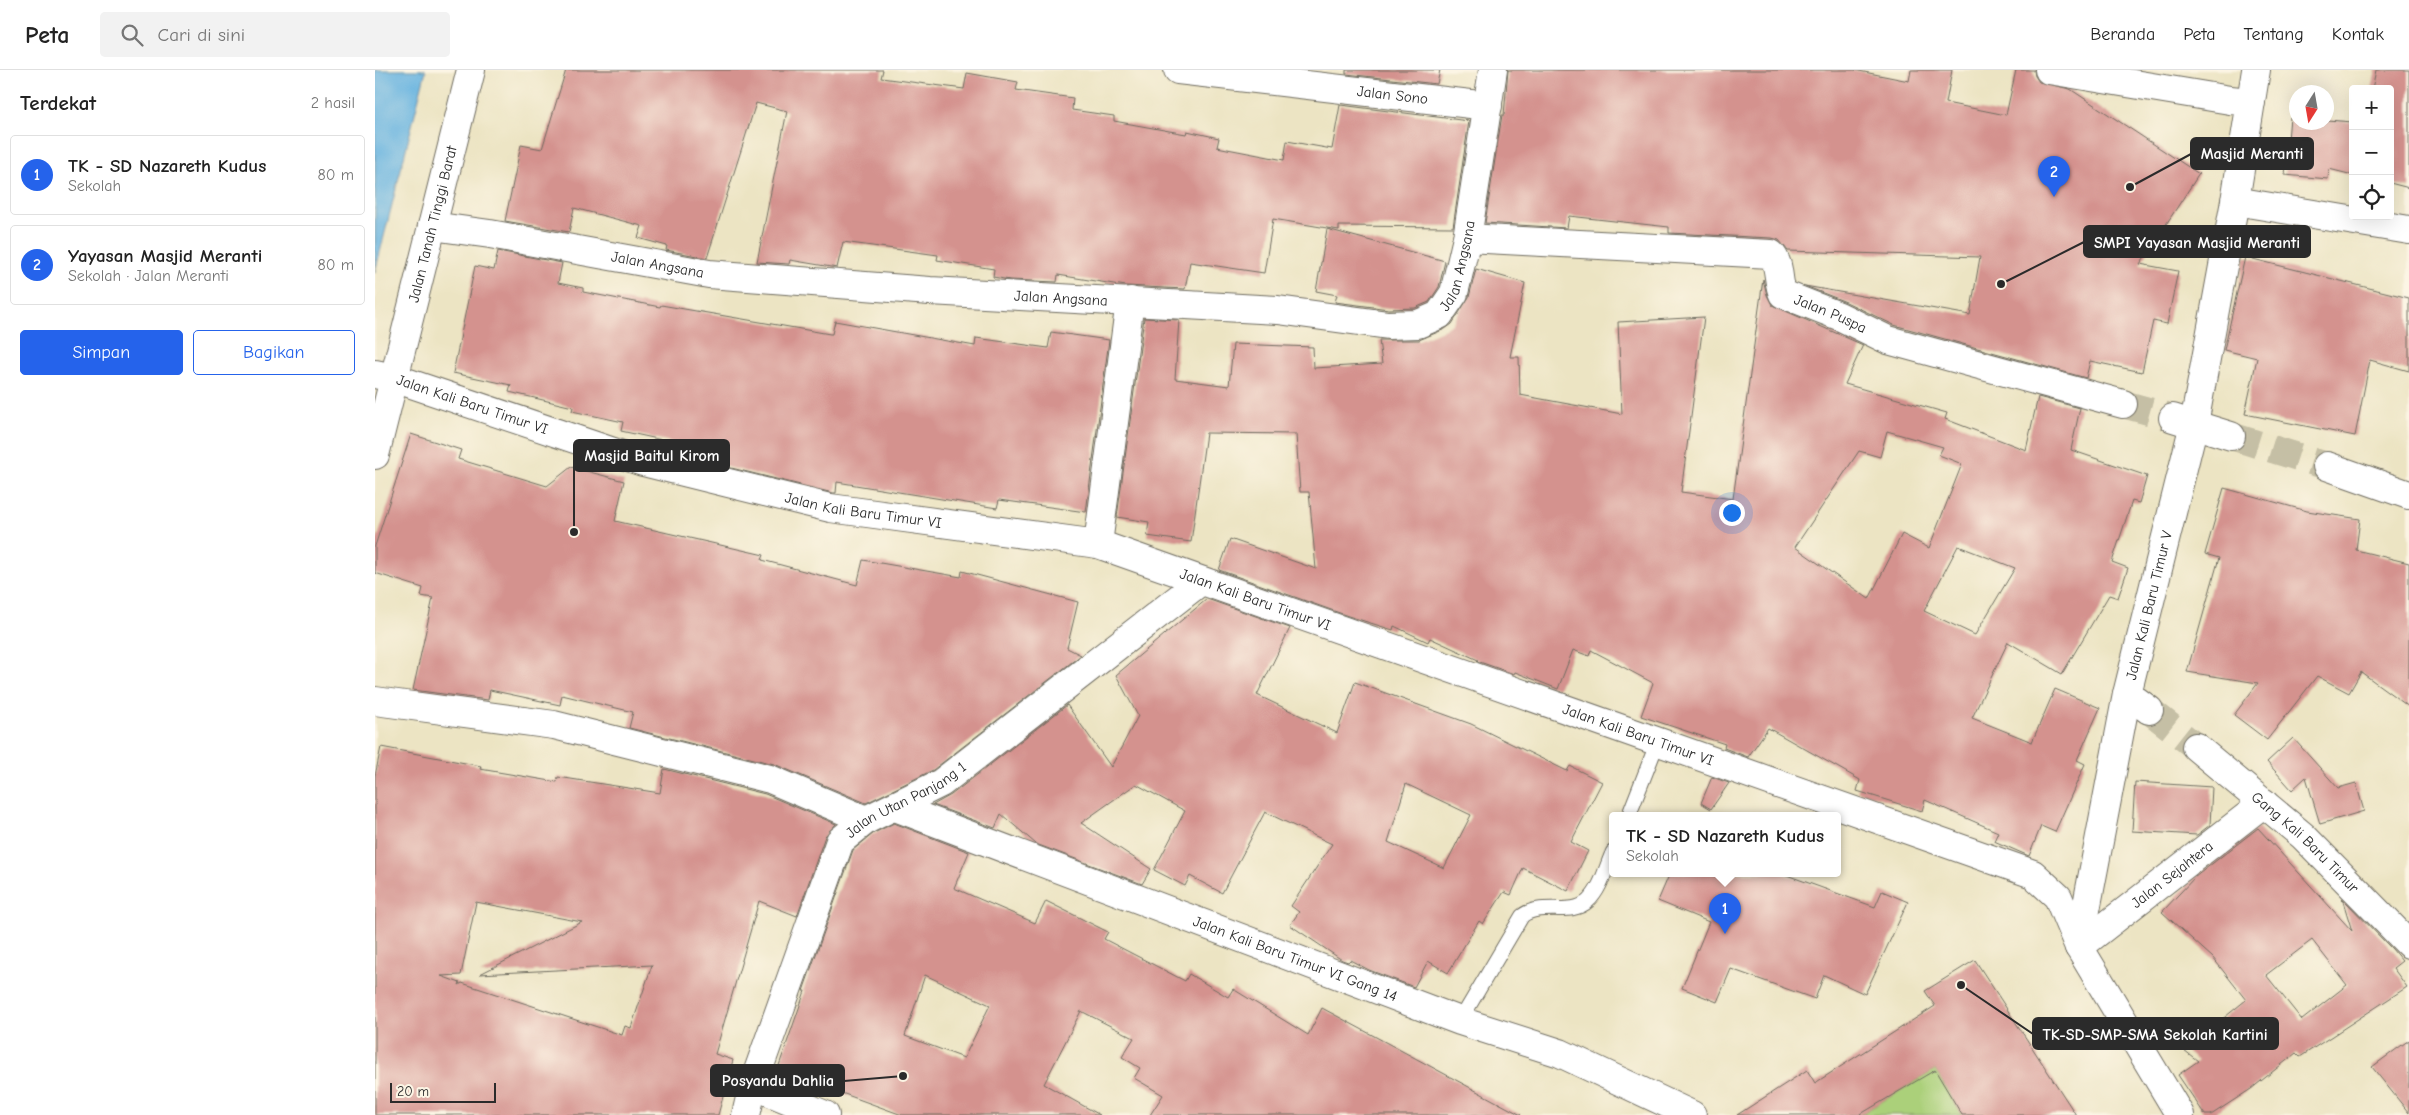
<!DOCTYPE html>
<html lang="id">
<head>
<meta charset="utf-8">
<style>
	body { margin:0; font-family:"Comic Neue",sans-serif; background:#f2f2f2; color:#222 }
	.controls { position:absolute; right:15px; top:15px; display:grid; overflow:hidden; border-radius:5px; box-shadow:0 5px 20px #0002 }
	.controls button { width:45px; height:45px; display:grid; place-items:center; padding:0; border:0; border-bottom:1px solid #e0e0e0; background:#fff; color:#222; font:25px sans-serif }
	.compass { position:absolute; left:1914px; top:15px; width:45px; height:45px; border-radius:50%; background:#fff; box-shadow:0 5px 20px #0002; rotate:191deg }
	.scale { position:absolute; left:15px; bottom:12px; width:106px; box-sizing:border-box; padding-left:5px; border:2px solid #2b2b2b; border-top:0; font-size:14px; line-height:18px; white-space:nowrap; color:#2b2b2b; -webkit-text-stroke:4px #fcf5e5; paint-order:stroke }
	.you { position:absolute; left:1356px; top:442px; width:18px; height:18px; margin:-12px; border:4px solid #fff; border-radius:50%; background:#1a73e8; box-shadow:0 0 0 8px #1a73e833 }
	.badge { display:grid; place-items:center; width:32px; height:32px; border-radius:50%; background:#2563eb; color:#fff; font-size:16px; font-weight:700 }
	.pin { position:absolute; translate:-50% -41px; filter:drop-shadow(0 1px 2px #0008) }
	.pin::after { content:''; position:absolute; top:26px; width:18px; height:15px; background:inherit; clip-path:polygon(0 0,100% 0,50% 100%) }
	.popup { position:absolute; left:1234px; top:742px; width:232px; height:65px; box-sizing:border-box; display:grid; place-content:center; border-radius:5px; background:#fff; filter:drop-shadow(0 1px 4px #0005); font-size:16px; white-space:nowrap; color:#767676 }
	.popup b { font-size:19px; color:#222 }
	.popup::after { content:''; position:absolute; left:50%; top:100%; margin-left:-10px; border:10px solid transparent; border-top-color:#fff }
	.list { margin:0; padding:0; list-style:none }
	h2 { display:flex; justify-content:space-between; align-items:center; height:65px; margin:0; padding:0 20px; font-size:21px }
	h2 small { font-size:16px; font-weight:400; color:#767676 }
	.list li { display:grid; grid-template-columns:32px 1fr auto; gap:15px; align-items:center; box-sizing:border-box; height:80px; margin:0 10px 10px; padding:0 10px; border:1px solid #e0e0e0; border-radius:5px }
	.list b { display:block; font-size:19px; white-space:nowrap }
	.list p { margin:0; font-size:16px; white-space:nowrap; color:#767676 }
	.list em { font-size:16px; font-style:normal; color:#767676 }
	.actions { display:flex; gap:10px; padding:15px 20px }
	.actions a { flex:1; padding:11px 0; border:1px solid #2563eb; border-radius:5px; text-align:center; font-size:18px; color:#2563eb }
	.actions .main { background:#2563eb; color:#fff }
	.icon { flex:none; width:28px; height:28px; fill:none; stroke:currentColor; stroke-width:2; stroke-linecap:round; stroke-linejoin:round }
	.map { position:relative; flex:none; width:2034px; height:1045px; overflow:hidden }
	header { display:flex; align-items:center; gap:30px; box-sizing:border-box; height:70px; padding:0 25px; background:#fff; border-bottom:1px solid #e0e0e0 }
	header strong { font-size:24px }
	nav { display:flex; gap:28px; margin-inline-start:auto; font-size:18px }
	.search { width:350px; height:45px; background:#f2f2f2; display:flex; align-items:center; gap:12px; box-sizing:border-box; padding:0 18px; border-radius:5px; color:#767676; font-size:19px }
	main { display:flex }
	aside { flex:1; background:#fff }
	.map>svg:first-child { display:block }
	.green { fill:#abd07a; stroke:#6b7e52 }
	.water { fill:#67b4e0; stroke:#497086 }
	.building { fill:#d4928e; fill-rule:evenodd }
	.lines { fill:none; stroke-linecap:round; stroke-linejoin:round }
	.street-tunnel { stroke:#c5bfa5; stroke-width:28; stroke-dasharray:28 14; stroke-linecap:butt }
	.lane-casing { stroke:#6f6c60; stroke-width:16 }
	.street-casing { stroke:#6f6c60; stroke-width:30 }
	.secondary-casing { stroke:#6f6c60; stroke-width:30 }
	.primary-casing { stroke:#6f6c60; stroke-width:30 }
	.lane { stroke:#fff; stroke-width:14 }
	.street { stroke:#fff; stroke-width:28 }
	.secondary { stroke:#fff; stroke-width:28 }
	.primary { stroke:#fff; stroke-width:28 }
	.labels { text-anchor:middle; stroke-width:4; stroke-linejoin:round; paint-order:stroke }
	.street-label { font-size:15px; fill:#2b2b2b; stroke:#fcf5e5 }
	.leader { fill:none; stroke:#2b2b2b; stroke-width:2 }
	.callout-dot { fill:#2b2b2b; stroke:#fcf5e5; stroke-width:2 }
	.callout { fill:#2b2b2b; stroke:#2b2b2b; stroke-width:2 }
	.callout-label { font-size:16px; text-anchor:middle; font-weight:bold; fill:#fff }
</style>
</head>
<body>
<header>
<strong>Peta</strong>
<div class="search"><svg class="icon" aria-label="search" viewBox="0 0 24 24"><circle cx="10" cy="10" r="6"/><path d="M15 15l6 6"/></svg>Cari di sini</div>
<nav><a>Beranda</a><a>Peta</a><a>Tentang</a><a>Kontak</a></nav>
</header>
<main>
<aside>
<h2>Terdekat<small>2 hasil</small></h2>
<ul class="list">
<li><span class="badge">1</span><div><b>TK - SD Nazareth Kudus</b><p>Sekolah</p></div><em>80 m</em></li>
<li><span class="badge">2</span><div><b>Yayasan Masjid Meranti</b><p>Sekolah · Jalan Meranti</p></div><em>80 m</em></li>
</ul>
<div class="actions"><a class="main">Simpan</a><a>Bagikan</a></div>
</aside>
<div class="map">
<svg width="2034" height="1045" viewBox="0 0 2034 1045">
	<rect width="100%" height="100%" fill="#fcf5e5"/>
	<filter id="ink" filterUnits="userSpaceOnUse"><feTurbulence type="fractalNoise" baseFrequency=".02" numOctaves="2"/><feDisplacementMap in="SourceGraphic" scale="10" xChannelSelector="R" yChannelSelector="G"/><feConvolveMatrix kernelMatrix="1 2 1 2 8 2 1 2 1" color-interpolation-filters="sRGB"/></filter>
	<filter id="wash" filterUnits="userSpaceOnUse"><feTurbulence type="fractalNoise" baseFrequency=".0096" numOctaves="4" result="noise"/><feDisplacementMap in="SourceGraphic" scale="20" xChannelSelector="R" yChannelSelector="G"/><feGaussianBlur stdDeviation="1.12" result="paint"/><feColorMatrix in="noise" values="0 0 0 0 0 0 0 0 0 0 0 0 0 0 0 0 0 1.4 0 .05"/><feComposite in="paint" operator="in"/></filter>
	<g filter="url(#wash)">
		<rect width="100%" height="100%" fill="#ece4c3"/>
		<!-- green -->
		<path class="green" d="M1560 1000 1587 1045H1484Z"/>
		<!-- water -->
		<path class="water" d="M0 0H51L0 202Z"/>
		<g id="blocks">
			<!-- building -->
			<g class="building">
				<path d="M191 0H508L506 8 589 19 592 3 643 12 641 20 698 28 697 40 739 46V51L811 64 812 61 844 68 842 77 909 90 912 71 957 79 965 35 1094 51 1078 157 964 156V160L898 149 889 203 815 192 810 219 751 216 683 205 682 212 635 210 618 207 619 199 562 190 563 185 468 172 462 198 415 190 414 194 382 192 412 41 381 33 332 188 291 180 292 176 263 168 267 156 199 138 194 162 130 151 146 75 167 79Z"/>
				<path d="M971 0H1065L1062 14 971 4Z"/>
				<path d="M1133 0H1479L1534 11 1536 0H1577L1571 33 1631 45 1641 0H1659L1660 6 1664 12 1695 19 1824 104 1765 194 1803 201 1792 254 1778 251 1767 302 1715 291 1711 308 1519 255 1471 232 1430 216 1595 245 1605 187 1413 181 1404 170 1397 168 1294 163V157L1194 146 1192 158 1110 153 1127 45H1129Z"/>
				<path d="M2001 0H2034V118L2015 113V19H1997Z"/>
				<path d="M1915 47H1922V52H1952V50L1978 52V105L1954 99 1953 109 1910 105Z"/>
				<path d="M952 159 1070 191 1064 217 1054 232 1040 238 1014 239 960 232 962 225 941 221Z"/>
				<path d="M123 181 187 193 183 213 208 218V222L285 237 286 235 455 264H457L460 251 600 276 601 268 673 278 676 262 734 270 711 442 624 430 622 438 462 412 461 423H458L336 393 338 381 246 361 248 352 197 341 198 337 134 322 136 315 78 303 100 196 119 200Z"/>
				<path d="M1870 187 2034 228V301L1995 290 1980 366 1870 344 1882 288 1849 280Z"/>
				<path d="M1101 199 1150 213 1135 287H1144L1145 325 1247 344 1243 252 1329 247 1306 422 1358 429 1388 209 1392 225 1397 235 1488 275 1470 314 1572 343 1570 349 1651 380 1663 327 1705 338 1696 380 1772 406 1764 433 1757 431 1737 492 1753 498 1743 528 1734 525 1687 604 1633 572 1597 648 1657 672 1680 619 1725 638 1702 690 1710 694 1680 762 1666 756 1654 786 1619 771 1623 762 1550 730 1547 741 1482 721 1485 710 1393 658 1373 687 1349 678 1350 674 1266 646 1278 613 1216 580 1214 586 1198 580 1183 619 1140 602 1139 604 1102 591 1103 590 1055 568 1053 572 1019 556 1018 560 973 546 844 500 855 469 941 499 934 422H925L921 364 831 363 816 472 772 466 774 452 742 447 769 248 804 250 800 309 854 316 858 274 938 277 939 298 1007 294 1004 270H1044L1070 259 1077 254 1094 227ZM1512 361 1568 377 1564 385 1587 394 1554 478 1527 464 1494 529 1420 477 1484 381 1505 387ZM1583 476 1640 498 1600 565 1549 541Z"/>
				<path d="M36 364 86 380 83 389 172 416 196 397 249 411 240 451 389 485 387 490 482 515 488 490 586 507 587 501 703 532 692 578 706 585 558 700 491 733 399 694 254 658 258 642 187 625 185 635 115 620 113 630 38 620 58 528 46 526 48 518 0 503V476Z"/>
				<path d="M1849 418 1932 441 1985 449 1981 480 2034 493V637L1986 602 1974 623 1942 606 1892 670 1859 645 1883 613 1812 602 1844 488 1830 484Z"/>
				<path d="M832 529 915 558 882 625 962 663 980 612 1096 654 1192 701 1195 696 1227 712 1196 772 1213 781 1193 821 1148 798 1136 825 1129 822 1108 854 1104 851 1073 903 1053 891 1039 917 994 900 975 890 973 892 967 890 915 855 924 842 916 836 957 774 890 742 847 823 815 806 810 816 779 800 810 741 761 714 706 753 776 799 767 814 661 774 626 744 620 758 558 735 576 725 692 635 736 697 763 646 741 605ZM1031 714 1096 745 1069 798 1013 772Z"/>
				<path d="M1918 668 1963 718 1981 713 1989 741 1945 754 1931 707 1917 720 1892 692Z"/>
				<path d="M6 677 106 696 105 699 182 712 183 707 285 723 289 699 390 724 461 754 450 766 422 846 384 831 340 984 358 990 343 1045H0V706ZM101 832 207 852 105 904 277 895 256 958 250 956 247 965 87 913 84 915 85 913 66 906 86 905Z"/>
				<path d="M1337 707 1354 713 1336 739 1326 733Z"/>
				<path d="M1760 712 1837 717 1835 755 1822 765 1757 761Z"/>
				<path d="M519 753 594 782 579 818 660 853 671 831 733 862 729 869 810 911 814 904 853 927 858 919 933 965 947 938 1146 1045H775L788 1025 759 1008 765 998 747 987 759 968 706 941 669 1014 725 1045H527L442 1014 439 1023 400 1007 430 921H428L478 780 499 763ZM550 905 615 935 589 988 530 966Z"/>
				<path d="M1883 758 1977 861 1967 828 2017 879 2027 891 2018 898 2032 917 1925 987 1921 983 1876 1019 1836 1045H1830L1803 1005 1823 991 1809 980 1871 930 1838 888 1787 842 1820 807ZM1937 870 1972 915 1927 950 1891 905Z"/>
				<path d="M1295 803H1406L1500 837 1507 821 1533 832 1490 924 1449 905 1440 929 1356 899 1342 932 1307 918 1334 852 1283 831Z"/>
				<path d="M1600 890 1701 1045H1587L1560 1000 1484 1045H1362L1432 1000 1440 1013 1560 936 1550 921Z"/>
				<path d="M2034 970V1043L1997 997Z"/>
			</g>
		</g>
	</g>
	<g filter="url(#ink)">
		<use href="#blocks" fill-opacity="0" stroke="#6f6c60" stroke-width="1"/>
		<g class="lines">
			<!-- street-tunnel -->
			<g class="street-tunnel">
				<path d="M1748 334 1798 348"/>
				<path d="M1856 366 1952 396"/>
				<path d="M1774 640 1821 677"/>
			</g>
			<defs>
				<g id="lane">
					<path d="M1254 745 1283 671"/>
					<path d="M1085 951 1147 846C1166 831 1196 847 1213 831 1226 819 1231 797 1238 782"/>
				</g>
				<g id="street">
					<path id="s1" d="M803 0 1113 36"/>
					<path d="M1674 0 1855 30 1876 32"/>
					<path d="M1860 131 2034 160"/>
					<path id="s2" d="M57 156 115 164 334 204 555 221 903 240 1013 255 1043 254 1064 245 1079 223 1092 168 1118 0"/>
					<path id="s3" d="M1092 168 1396 184C1406 194 1402 212 1408 224L1464 246 1513 270 1748 334"/>
					<path d="M1798 348 1856 366"/>
					<path d="M1952 396 2034 425"/>
					<path d="M723 474 755 231"/>
					<path d="M1752 624 1774 640"/>
					<path d="M0 631 179 655 395 709 491 750"/>
					<path id="s4" d="M1821 677 1928 766 2034 874"/>
					<path id="s5" d="M520 737 1085 951 1185 983 1317 1045"/>
					<path id="s6" d="M1704 877 1889 733"/>
					<path d="M378 1015 450 1045"/>
					<path id="s7" d="M371 1045 378 1015 465 771 491 750 566 713 826 511"/>
				</g>
				<g id="secondary">
					<path id="s8" d="M0 304 19 308 268 392 455 438 723 474 1658 804 1683 827 1704 877 1805 1045"/>
					<path id="s9" d="M1704 877 1752 624 1819 354 1860 131 1881 0"/>
				</g>
				<g id="primary">
					<path id="s10" d="M0 385 96 0"/>
				</g>
			</defs>
			<!-- lane casing -->
			<use href="#lane" class="lane-casing"/>
			<!-- street casing -->
			<use href="#street" class="street-casing"/>
			<!-- secondary casing -->
			<use href="#secondary" class="secondary-casing"/>
			<!-- primary casing -->
			<use href="#primary" class="primary-casing"/>
			<!-- lane -->
			<use href="#lane" class="lane"/>
			<!-- street -->
			<use href="#street" class="street"/>
			<!-- secondary -->
			<use href="#secondary" class="secondary"/>
			<!-- primary -->
			<use href="#primary" class="primary"/>
		</g>
	</g>
	<g class="labels">
		<!-- street labels -->
		<g class="street-label">
			<text dy="5" stroke="none"><textPath href="#s1" startOffset="216">Jalan Sono</textPath></text>
			<text dy="5" stroke="none"><textPath href="#s10" startOffset="238">Jalan Tanah Tinggi Barat</textPath></text>
			<text dy="5" stroke="none"><textPath href="#s2" startOffset="229">Jalan Angsana</textPath></text>
			<text dy="5" stroke="none"><textPath href="#s2" startOffset="1069">Jalan Angsana</textPath></text>
			<text dy="5" stroke="none"><textPath href="#s2" startOffset="634">Jalan Angsana</textPath></text>
			<text dy="5" stroke="none"><textPath href="#s3" startOffset="398">Jalan Puspa</textPath></text>
			<text dy="5" stroke="none"><textPath href="#s8" startOffset="102">Jalan Kali Baru Timur VI</textPath></text>
			<text dy="5" stroke="none"><textPath href="#s8" startOffset="508">Jalan Kali Baru Timur VI</textPath></text>
			<text dy="5" stroke="none"><textPath href="#s8" startOffset="912">Jalan Kali Baru Timur VI</textPath></text>
			<text dy="5" stroke="none"><textPath href="#s9" startOffset="349">Jalan Kali Baru Timur V</textPath></text>
			<text dy="5" stroke="none"><textPath href="#s8" startOffset="1318">Jalan Kali Baru Timur VI</textPath></text>
			<text dy="5" stroke="none"><textPath href="#s7" startOffset="368">Jalan Utan Panjang 1</textPath></text>
			<text dy="5" stroke="none"><textPath href="#s4" startOffset="145">Gang Kali Baru Timur</textPath></text>
			<text dy="5" stroke="none"><textPath href="#s6" startOffset="118">Jalan Sejahtera</textPath></text>
			<text dy="5" stroke="none"><textPath href="#s5" startOffset="428">Jalan Kali Baru Timur VI Gang 14</textPath></text>
		</g>
	</g>
	<!-- callouts -->
	<path class="leader" d="M1755 117L1816 84M1626 214L1709 172M199 462L199 386M1586 915L1658 964M528 1006L469 1011"/>
	<g class="callout-dot">
		<circle cx="1755" cy="117" r="5"/>
		<circle cx="1626" cy="214" r="5"/>
		<circle cx="199" cy="462" r="5"/>
		<circle cx="1586" cy="915" r="5"/>
		<circle cx="528" cy="1006" r="5"/>
	</g>
	<g class="callout">
		<rect x="1816" y="68" width="122" height="31" rx="5"/>
		<rect x="1709" y="156" width="226" height="31" rx="5"/>
		<rect x="199" y="370" width="155" height="31" rx="5"/>
		<rect x="1658" y="948" width="245" height="31" rx="5"/>
		<rect x="336" y="995" width="133" height="31" rx="5"/>
	</g>
	<g class="callout-label">
		<text x="1877" y="89">Masjid Meranti</text>
		<text x="1822" y="178">SMPI Yayasan Masjid Meranti</text>
		<text x="277" y="391">Masjid Baitul Kirom</text>
		<text x="1780" y="970">TK-SD-SMP-SMA Sekolah Kartini</text>
		<text x="403" y="1016">Posyandu Dahlia</text>
	</g>
</svg>
<div class="controls">
<button>+</button>
<button>−</button>
<button><svg class="icon" aria-label="locate" viewBox="0 0 24 24"><circle cx="12" cy="12" r="6"/><path d="M12 2v4M12 18v4M2 12h4M18 12h4"/></svg></button>
</div>
<svg class="compass" viewBox="-18 -18 36 36"><path d="M0-13l5 13h-10z" fill="#e53935"/><path d="M0 13l5-13h-10z" fill="#767676"/></svg>
<div class="scale">20 m</div>
<div class="you"></div>
<div class="pin badge" style="left:1350px;top:864px">1</div>
<div class="popup"><b>TK - SD Nazareth Kudus</b>Sekolah</div>
<div class="pin badge" style="left:1679px;top:127px">2</div>
</div>
</main>
</body>
</html>
